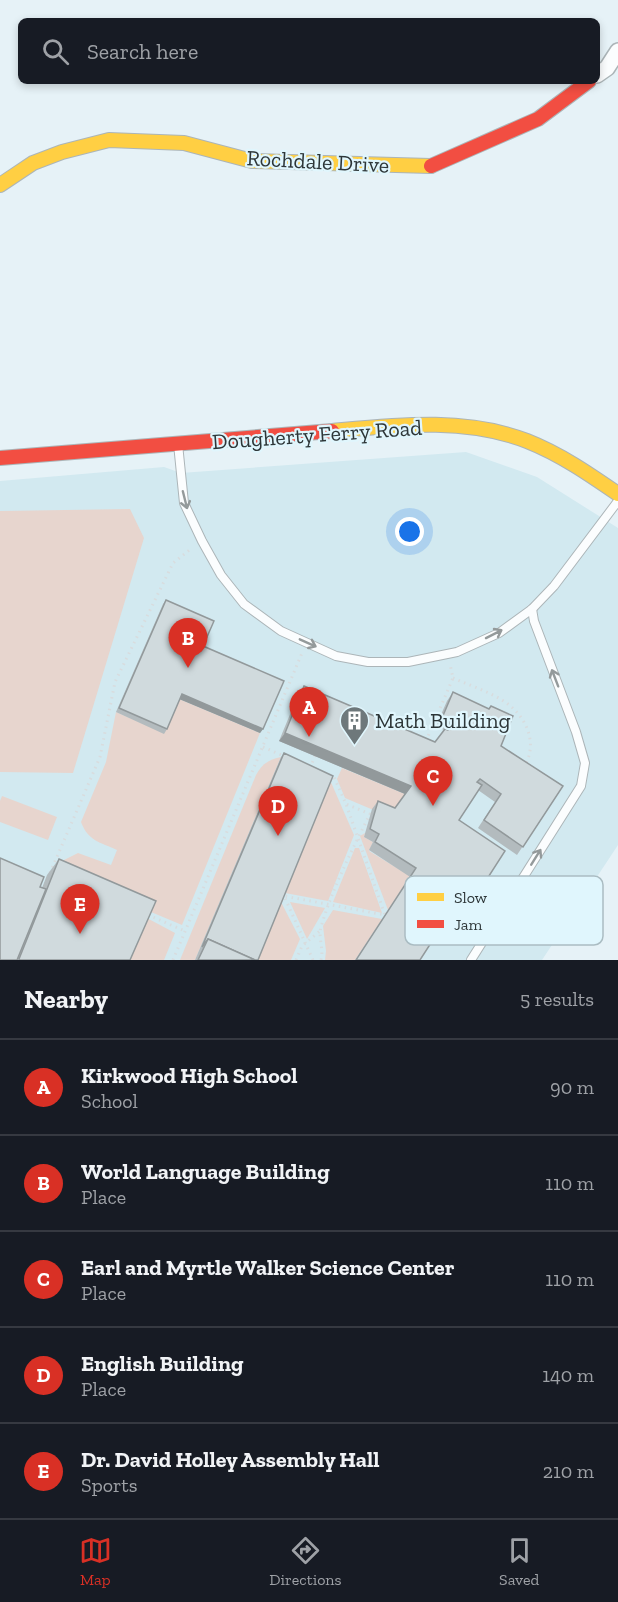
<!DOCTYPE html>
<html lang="en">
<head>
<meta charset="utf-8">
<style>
	body { margin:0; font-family:"Zilla Slab",serif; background:#242831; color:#f1f3f6 }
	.you { position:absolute; left:410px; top:532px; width:21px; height:21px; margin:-15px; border:4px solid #fff; border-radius:50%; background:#1a73e8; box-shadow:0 0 0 9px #1a73e833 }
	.badge { display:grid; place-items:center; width:39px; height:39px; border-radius:50%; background:#d93025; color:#fff; font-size:20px; font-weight:700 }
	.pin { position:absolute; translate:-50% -50px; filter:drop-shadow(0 2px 3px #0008) }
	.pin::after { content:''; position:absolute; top:32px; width:21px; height:18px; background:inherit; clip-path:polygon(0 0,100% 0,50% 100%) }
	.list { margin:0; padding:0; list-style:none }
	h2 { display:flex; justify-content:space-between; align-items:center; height:78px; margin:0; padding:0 24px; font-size:26px }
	h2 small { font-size:20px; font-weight:400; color:#9ea1a6 }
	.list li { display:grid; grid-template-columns:39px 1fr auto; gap:18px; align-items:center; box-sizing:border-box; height:96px; padding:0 24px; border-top:2px solid #363941 }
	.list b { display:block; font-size:22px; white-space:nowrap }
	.list p { margin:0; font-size:20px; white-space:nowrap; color:#9ea1a6 }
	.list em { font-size:20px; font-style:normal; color:#9ea1a6 }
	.icon { flex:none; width:33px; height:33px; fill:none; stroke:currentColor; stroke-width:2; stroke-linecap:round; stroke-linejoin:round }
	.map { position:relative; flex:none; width:618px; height:960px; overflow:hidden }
	.search { position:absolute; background:#171b24; box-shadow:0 3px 9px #0003; left:18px; right:18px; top:18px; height:66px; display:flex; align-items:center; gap:15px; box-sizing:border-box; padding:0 21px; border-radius:9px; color:#9ea1a6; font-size:22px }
	.sheet { height:558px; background:#171b24 }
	nav { display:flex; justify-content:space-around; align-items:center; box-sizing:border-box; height:84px; border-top:2px solid #363941; background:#171b24; font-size:16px; color:#9ea1a6 }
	nav a { display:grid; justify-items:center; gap:3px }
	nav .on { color:#d93025 }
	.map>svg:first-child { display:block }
	.built { fill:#d2e9f0 }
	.green { fill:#e7d5ce }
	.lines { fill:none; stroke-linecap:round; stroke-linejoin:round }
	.lane-casing { stroke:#acb5b8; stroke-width:10 }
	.street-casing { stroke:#acb5b8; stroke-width:18 }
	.slow-casing { stroke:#acb5b8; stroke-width:16 }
	.jam-casing { stroke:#acb5b8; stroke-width:16 }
	.path { stroke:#d8dcde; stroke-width:3; stroke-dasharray:1.5 4.5; stroke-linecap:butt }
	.lane { stroke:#fbfdfe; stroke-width:8 }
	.street { stroke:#fbfdfe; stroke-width:15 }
	.slow { stroke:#ffcf43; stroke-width:14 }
	.jam { stroke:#f24e42; stroke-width:14 }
	.wall { fill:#b3bbbe }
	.shaded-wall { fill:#92999b }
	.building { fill:#d0dadd; stroke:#92999b; stroke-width:1.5 }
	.oneway { stroke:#949a9b }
	.labels { text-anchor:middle; stroke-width:4.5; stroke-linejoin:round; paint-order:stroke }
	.street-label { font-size:22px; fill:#2d3638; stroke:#e0f6fd }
	.poi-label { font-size:22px; fill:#2d3638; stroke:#e0f6fd; text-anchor:start }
	.key { fill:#e0f6fd; stroke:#aabcc2; stroke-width:1.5 }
	.key-label { font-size:16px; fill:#2d3638 }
</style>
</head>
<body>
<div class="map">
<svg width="618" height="960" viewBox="0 0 618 960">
	<rect width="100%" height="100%" fill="#e6f2f7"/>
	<!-- built -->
	<path class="built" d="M466 452 537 477 618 528V845L542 960H0V481L164 467 181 473Z"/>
	<!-- green -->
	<g class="green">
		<path d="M130 509 144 538 73 773 0 772V511Z"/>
		<path d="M179 699 260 733 182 925 58 873 64 860 78 853 111 865 117 850C100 842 88 841 81 822L106 762 116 712 164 733Z"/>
		<path d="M281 757 195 960H180L256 775C262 764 268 760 281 757Z"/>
		<path d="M342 768 405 794 390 817 345 798 337 779Z"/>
		<path d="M330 780 354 835 328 901 285 893Z"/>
		<path d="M2 796 57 817 48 840 0 822V801Z"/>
		<path d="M365 833 364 837 373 842 369 851 410 876 388 910 360 836Z"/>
		<path d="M355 848H359L382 913 333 902Z"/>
		<path d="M281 902 300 939 291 960H257Z"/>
		<path d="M290 902 325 908 307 939Z"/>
		<path d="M333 910 382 919 355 960H325L326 951 323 926Z"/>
		<path d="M145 917 175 933 164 960H126Z"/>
	</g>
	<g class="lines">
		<defs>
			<g id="lane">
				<path d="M178 444 184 503 202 541 221 575 244 604 281 631 336 656 368 662H408L457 652 499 633 532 609 554 586 618 501"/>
				<path d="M471 960 581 786 585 763 576 732 534 621 532 609"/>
			</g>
			<path id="street" d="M597 75 607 68 618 51"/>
			<g id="slow">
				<path d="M0 185 33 163 62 152 109 140 184 143 252 161 431 166"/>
				<path d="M332 431C397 425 465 417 527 441 560 454 589 474 618 494"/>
			</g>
			<g id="jam">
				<path d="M431 166 538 119 589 81"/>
				<path d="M0 458 332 431"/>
			</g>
		</defs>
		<!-- lane casing -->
		<use href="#lane" class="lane-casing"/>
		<!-- street casing -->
		<use href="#street" class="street-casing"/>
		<!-- slow casing -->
		<use href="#slow" class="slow-casing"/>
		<!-- jam casing -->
		<use href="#jam" class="jam-casing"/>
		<!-- path -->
		<g class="path">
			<path d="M453 678C469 685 487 691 502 700 524 713 539 741 525 765"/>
			<path d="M426 741 453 678 450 664"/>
			<path d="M263 747 286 757"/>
			<path d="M310 768 315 756"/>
			<path d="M50 873 100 757 115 682 173 563 192 548"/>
			<path d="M148 915 185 931"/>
			<path d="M173 960 302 653"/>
			<path d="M296 960 302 946 320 931"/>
			<path d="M313 960 284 896 385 915 346 804 334 777 330 776"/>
			<path d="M321 960C324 949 318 938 321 927 332 889 352 850 370 814L346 804"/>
		</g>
		<!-- lane -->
		<use href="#lane" class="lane"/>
		<!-- street -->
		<use href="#street" class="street"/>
		<!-- slow -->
		<use href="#slow" class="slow"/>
		<!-- jam -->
		<use href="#jam" class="jam"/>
	</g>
	<!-- wall -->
	<g class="wall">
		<path d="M166 600 203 646 263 729 260 733 180 699 167 729 164 734 116 712 163 604Z"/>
		<path d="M304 686 435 742 444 730 436 726 447 701 453 692 488 709 491 706 501 746 563 786 517 855 478 828 495 802 478 790 459 820 471 904 465 913 369 850 373 842 364 837 372 809 378 801 395 808 405 794 279 741 298 695Z"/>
		<path d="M284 753 258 960H195L281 757Z"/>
		<path d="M59 859 130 960H0L40 887 42 888 47 875Z"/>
	</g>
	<!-- shaded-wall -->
	<g class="shaded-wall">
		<path d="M182 694 263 729 260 733 179 699Z"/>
		<path d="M285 733 411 786 405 794 279 741Z"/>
	</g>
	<!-- building -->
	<g class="building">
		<path d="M166 600 214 621 203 646 284 681 263 729 182 694 167 729 119 708Z"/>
		<path d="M304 686 435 742 445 729 448 730 451 722 442 718 453 692 489 709 491 706 513 716 501 746 563 786 523 847 484 820 501 794 480 779 477 782 482 785 459 820 505 851 471 904 460 898 420 960H356L416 868 375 842 379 834 370 829 378 801 395 808 411 786 285 733Z"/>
		<path d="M284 753 333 776 258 960H255L208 939 202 947Z"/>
		<path d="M0 858 44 877 40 887 46 889 17 960H0Z"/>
		<path d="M59 859 156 901 130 960H20L19 959Z"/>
		<path d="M208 939 255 960H198Z"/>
	</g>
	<!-- one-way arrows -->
	<defs><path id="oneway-shaft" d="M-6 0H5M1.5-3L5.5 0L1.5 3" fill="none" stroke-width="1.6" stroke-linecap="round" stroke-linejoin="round" transform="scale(1.5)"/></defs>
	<g class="oneway">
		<use href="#oneway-shaft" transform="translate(185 500) rotate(76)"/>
		<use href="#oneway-shaft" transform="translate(494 634) rotate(-27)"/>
		<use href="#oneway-shaft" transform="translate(308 643) rotate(24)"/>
		<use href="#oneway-shaft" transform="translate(555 678) rotate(-111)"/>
		<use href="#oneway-shaft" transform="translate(536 857) rotate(-58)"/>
	</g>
	<!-- icons -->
	<defs>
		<symbol id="building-pin" viewBox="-11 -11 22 30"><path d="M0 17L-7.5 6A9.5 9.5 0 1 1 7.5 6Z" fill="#6e787b" stroke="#e0f6fd"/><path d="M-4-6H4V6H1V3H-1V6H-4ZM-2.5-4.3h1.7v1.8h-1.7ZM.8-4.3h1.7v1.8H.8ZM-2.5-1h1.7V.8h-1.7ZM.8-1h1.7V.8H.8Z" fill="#fff"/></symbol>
	</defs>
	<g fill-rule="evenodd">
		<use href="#building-pin" x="338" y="704" width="33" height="45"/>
	</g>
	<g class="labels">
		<!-- street labels -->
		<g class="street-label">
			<text transform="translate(318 161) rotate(3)" y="8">Rochdale Drive</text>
			<text transform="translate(317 434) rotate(-4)" y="8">Dougherty Ferry Road</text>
		</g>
		<!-- poi labels -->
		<g class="poi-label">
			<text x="375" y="728">Math Building</text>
		</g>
	</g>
	<!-- legend -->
	<rect x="405" y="876" width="198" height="69" rx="9" class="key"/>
	<rect x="417" y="893" width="27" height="8" fill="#ffcf43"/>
	<rect x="417" y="920" width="27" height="8" fill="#f24e42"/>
	<g class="key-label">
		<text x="454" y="903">Slow</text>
		<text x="454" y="930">Jam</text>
	</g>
</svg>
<div class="you"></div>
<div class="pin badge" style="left:309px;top:737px">A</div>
<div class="pin badge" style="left:188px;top:668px">B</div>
<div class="pin badge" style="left:433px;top:806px">C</div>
<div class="pin badge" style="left:278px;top:836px">D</div>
<div class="pin badge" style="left:80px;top:934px">E</div>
<div class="search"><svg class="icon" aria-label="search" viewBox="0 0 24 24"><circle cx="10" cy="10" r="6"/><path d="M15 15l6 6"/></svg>Search here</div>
</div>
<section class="sheet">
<h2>Nearby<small>5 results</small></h2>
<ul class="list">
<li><span class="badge">A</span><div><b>Kirkwood High School</b><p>School</p></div><em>90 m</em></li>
<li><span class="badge">B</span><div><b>World Language Building</b><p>Place</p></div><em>110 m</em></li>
<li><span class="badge">C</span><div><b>Earl and Myrtle Walker Science Center</b><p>Place</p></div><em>110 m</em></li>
<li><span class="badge">D</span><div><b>English Building</b><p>Place</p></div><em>140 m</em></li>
<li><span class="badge">E</span><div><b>Dr. David Holley Assembly Hall</b><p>Sports</p></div><em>210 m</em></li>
</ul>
</section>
<nav>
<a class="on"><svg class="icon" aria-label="map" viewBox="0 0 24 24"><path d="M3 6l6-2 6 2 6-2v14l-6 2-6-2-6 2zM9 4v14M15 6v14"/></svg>Map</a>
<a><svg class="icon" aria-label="directions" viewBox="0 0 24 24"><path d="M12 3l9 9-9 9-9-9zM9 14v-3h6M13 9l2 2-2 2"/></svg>Directions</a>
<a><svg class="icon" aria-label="saved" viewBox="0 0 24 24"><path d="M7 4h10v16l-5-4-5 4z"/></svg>Saved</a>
</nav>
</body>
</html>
